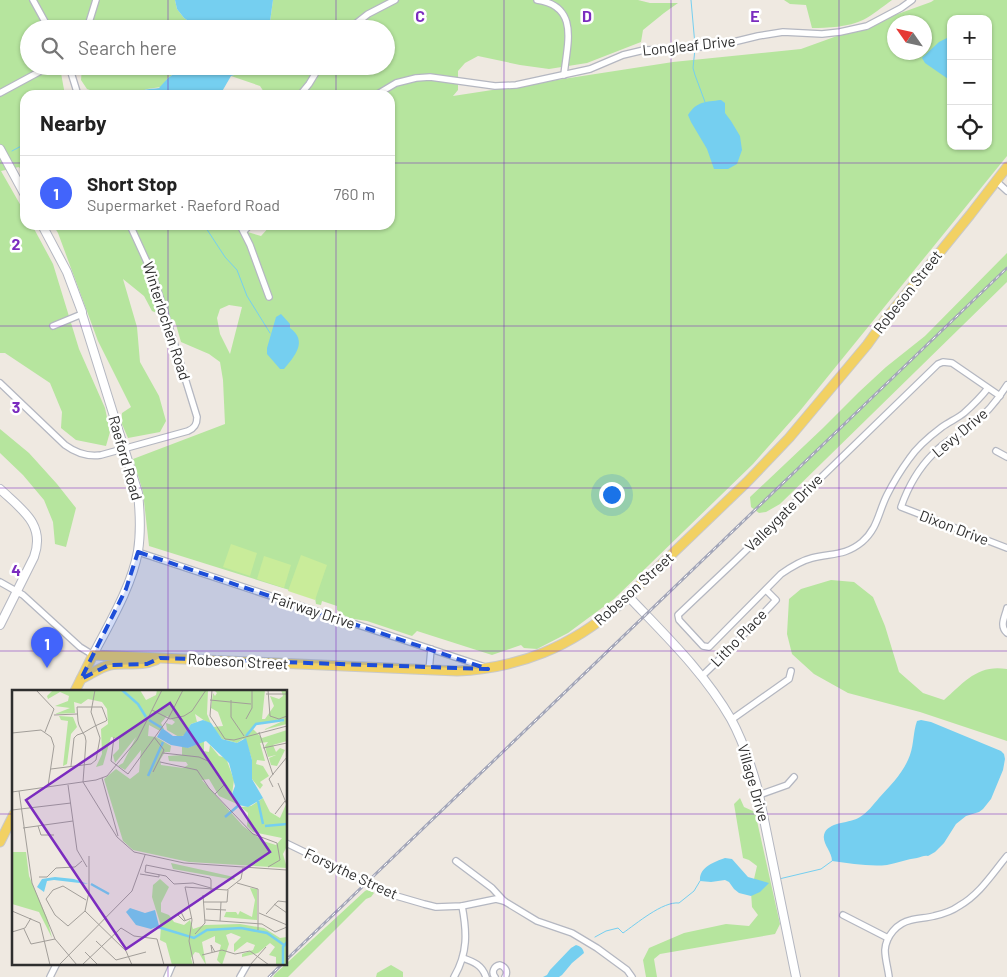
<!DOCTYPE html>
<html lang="en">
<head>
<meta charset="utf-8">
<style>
	body { margin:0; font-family:Barlow,sans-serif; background:#f6f6f6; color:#222 }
	.controls { position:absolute; right:15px; top:15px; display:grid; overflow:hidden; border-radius:10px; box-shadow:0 1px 4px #0004 }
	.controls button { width:45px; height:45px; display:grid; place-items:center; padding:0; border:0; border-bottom:1px solid #e0e0e0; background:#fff; color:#222; font:25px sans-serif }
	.compass { position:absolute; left:887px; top:15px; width:45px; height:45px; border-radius:50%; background:#fff; box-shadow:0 1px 4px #0004; rotate:304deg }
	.you { position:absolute; left:611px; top:494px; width:18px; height:18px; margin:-12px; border:4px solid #fff; border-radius:50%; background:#1a73e8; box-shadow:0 0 0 8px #1a73e833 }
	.badge { display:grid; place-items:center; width:32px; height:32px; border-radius:50%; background:#4264fb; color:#fff; font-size:16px; font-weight:700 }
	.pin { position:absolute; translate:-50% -41px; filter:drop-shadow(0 1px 2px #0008) }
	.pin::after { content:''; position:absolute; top:26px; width:18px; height:15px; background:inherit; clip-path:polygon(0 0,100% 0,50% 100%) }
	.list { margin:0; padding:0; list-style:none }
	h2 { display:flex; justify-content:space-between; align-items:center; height:65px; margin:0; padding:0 20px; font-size:21px }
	h2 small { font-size:16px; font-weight:400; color:#767676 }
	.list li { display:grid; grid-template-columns:32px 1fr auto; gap:15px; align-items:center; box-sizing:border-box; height:75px; padding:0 20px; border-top:1px solid #e0e0e0 }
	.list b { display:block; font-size:19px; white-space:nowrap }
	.list p { margin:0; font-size:16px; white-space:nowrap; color:#767676 }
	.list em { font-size:16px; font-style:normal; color:#767676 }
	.icon { flex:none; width:28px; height:28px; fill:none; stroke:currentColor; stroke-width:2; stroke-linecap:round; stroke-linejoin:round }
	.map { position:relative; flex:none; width:1007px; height:977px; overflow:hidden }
	.search { position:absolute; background:#fff; box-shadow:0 1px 4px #0004; left:20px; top:20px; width:375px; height:55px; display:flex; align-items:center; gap:12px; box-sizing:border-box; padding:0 18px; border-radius:28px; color:#767676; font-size:19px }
	.panel { position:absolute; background:#fff; box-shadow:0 1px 4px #0004; left:20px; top:90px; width:375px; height:140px; border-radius:15px }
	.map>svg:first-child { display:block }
	.green { fill:#b6e59e; fill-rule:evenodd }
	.pitch { fill:#c9ec9a }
	.water { fill:#75cff0 }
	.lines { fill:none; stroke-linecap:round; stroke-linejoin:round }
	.stream { stroke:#75cff0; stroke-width:1 }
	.street-casing { stroke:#b4b7c1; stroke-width:8 }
	.secondary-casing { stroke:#b4b7c1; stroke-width:10 }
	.primary-casing { stroke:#c9c9c9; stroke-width:11 }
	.street { stroke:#fff; stroke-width:5.5 }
	.secondary { stroke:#fff; stroke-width:8 }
	.primary { stroke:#f2d163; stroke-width:9 }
	.rail-casing { stroke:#a3a6b8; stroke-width:3 }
	.rail { stroke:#fff; stroke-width:1; stroke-dasharray:4; stroke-linecap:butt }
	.marked { fill:#1d4ed8; fill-opacity:0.2; stroke:#1d4ed8; stroke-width:4; stroke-dasharray:10 6; stroke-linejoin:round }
	.grid { fill:none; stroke:#7b2cbf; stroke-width:1; stroke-opacity:0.55 }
	.labels { text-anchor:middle; stroke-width:5; stroke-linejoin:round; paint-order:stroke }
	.street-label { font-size:15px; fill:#2e2e2e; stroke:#fff }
	.inset-river { fill:none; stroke:#75cff0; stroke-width:2.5 }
	.inset-road { fill:none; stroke:#a29e99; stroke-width:1 }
	.view { fill:#7b2cbf; fill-opacity:0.15; stroke:#7b2cbf; stroke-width:2.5 }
	.inset-edge { fill:none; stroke:#2e2e2e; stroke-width:2.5 }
	.grid-label { font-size:16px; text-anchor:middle; font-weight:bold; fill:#7b2cbf; stroke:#fff; stroke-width:5; stroke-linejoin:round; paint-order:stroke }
</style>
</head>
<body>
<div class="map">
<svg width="1007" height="977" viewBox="0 0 1007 977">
	<rect width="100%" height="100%" fill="#efe9e1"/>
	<!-- green -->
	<g class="green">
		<path d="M0 0H175L177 9 184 18 190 22 195 29H29V66H58L61 73 65 95H25V177L19 167 1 171 25 213V225H32L53 264 79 349 105 408 110 432 106 446 76 440 61 428 62 412 50 383 5 353H0Z"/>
		<path d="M273 0H638L650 3H678L664 13 643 30 641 42 587 63 549 69 520 65 478 56 465 63 458 71V90L453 96 673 62 801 49 931 2 934 0H1007V156L799 412 753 464 614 599 568 633 537 649 524 648 521 645 492 655 417 631 412 636 367 621 348 618 337 610V606L322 601 321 605 316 604 315 598 149 546 143 492 133 459 225 424 223 380 220 362 209 354 181 342 175 321 152 311 144 296 123 279 137 327 140 362 159 396 166 421 160 432 128 438 121 422 122 413 131 407 98 341 58 233 53 225H229L231 227 261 236 271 225H390V95H266L260 86 231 76 245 72 253 66H386V29H269ZM951 19H988V146H951ZM894 22H924V52H894ZM229 305 242 307 230 354 220 334 217 318 220 309Z"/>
		<path d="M784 0H892C882 7 873 15 863 20 849 27 827 28 812 28L806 5 790 4Z"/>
		<path d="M83 66H185L168 78 161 87 147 89 131 95H104L87 89 81 80 82 67Z"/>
		<path d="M1007 253V282L780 504 766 512 759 513 751 507 750 497 823 428 859 392 886 367 925 336Z"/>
		<path d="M0 429 29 453 57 484 76 508 66 547 55 544 53 522 44 500 23 475 0 453Z"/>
		<path d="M831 580 854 582 873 597 885 626 899 672 923 693 944 700C964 682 978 664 1007 669V741L920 712 848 693 814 674 792 654 787 634 789 599 801 589Z"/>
		<path d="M740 798 744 807 755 812 780 924 775 934 660 954 654 959 657 977H646L643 960 649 948 684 933 726 924 749 926 758 915 752 907 751 892 757 866 749 860 743 858 734 804Z"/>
		<path d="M369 889 374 893 371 897 366 899 288 977H273L275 974 365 891Z"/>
		<path d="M391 965 403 972V977H376L377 973Z"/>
	</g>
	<!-- pitch -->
	<g class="pitch">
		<path d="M231 544 257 553 250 576 223 567Z"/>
		<path d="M301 555 327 565 315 600 288 591Z"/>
		<path d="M264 556 291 565 284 588 257 579Z"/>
	</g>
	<!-- water -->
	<g class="water">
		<path d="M175 0H273L269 29H195L190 22 184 18 177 9Z"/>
		<path d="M951 36V81L925 63 922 58 939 42Z"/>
		<path d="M185 66H253L245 72 231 76 220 95H130C137 90 150 89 159 88L168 78Z"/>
		<path d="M721 100 725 103V113L731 121 740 136 742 150 737 164 728 169H714L707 149 691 122 688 115C697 101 705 102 721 100Z"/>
		<path d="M281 314 290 324V328C308 341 295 356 284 369H280L267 354V348L276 317Z"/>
		<path d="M921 720 931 722 1001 751 1004 754 1005 759 1003 770 991 799 983 809 979 812 966 816 956 824 944 843 935 852 928 856C924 855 922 857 917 858 907 859 897 863 887 865 869 867 850 863 832 861 832 851 820 842 825 832 832 821 849 824 860 817 867 813 873 805 879 798 891 785 904 772 910 755 914 744 913 732 917 721Z"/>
		<path d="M725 858 732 859 748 877 769 883 760 892 751 896 739 893 734 889 729 882 725 880 711 882 700 881C699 867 714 862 725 858Z"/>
		<path d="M576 945C580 946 583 948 584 953L572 963 562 975 559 977H543L547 975 550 970 571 948Z"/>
	</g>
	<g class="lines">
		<!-- stream -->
		<g class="stream">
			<path d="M691 0 695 45"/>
			<path d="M695 49 693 68 695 75 705 102"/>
			<path d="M12 151 25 144"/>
			<path d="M204 225 225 257 237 270 247 296 270 333"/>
			<path d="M779 879 821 869 832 861"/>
			<path d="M595 937 606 931 618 928 623 933C636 924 663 901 679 903L694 891 700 881"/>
		</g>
		<defs>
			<g id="street">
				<path d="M33 0 49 29"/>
				<path d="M537 0C580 6 567 44 564 75"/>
				<path d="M87 29 96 0"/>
				<path d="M349 29 368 14 395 0"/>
				<path d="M69 66 78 95"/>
				<path d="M0 93 50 66"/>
				<path d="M300 95 309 84 320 66"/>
				<path d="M376 95 396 83 416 78 430 77 495 86 516 85 590 69 623 55 644 50 678 49 721 45 758 36 783 32 822 34 840 32 867 26 901 8 912 0"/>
				<path d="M996 181 1007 191"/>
				<path d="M240 225 250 245 269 297"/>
				<path d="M244 231 250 225"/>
				<path d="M53 326 82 314"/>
				<path d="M0 383 65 445C76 453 88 457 101 455L188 431C195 428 197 424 197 417L160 297 152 273 130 225"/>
				<path d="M1007 385C997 401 985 415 971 426 958 435 943 442 933 454 918 469 908 487 901 507L1007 548"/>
				<path d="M988 388C981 397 973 405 964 413 958 418 949 422 942 427 930 436 917 447 909 459 901 470 893 483 887 495 878 513 878 528 862 542 845 556 832 553 812 558 800 561 791 567 781 574L709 647 703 646 679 620 678 615 735 561 938 364 943 362 952 363 1000 396"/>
				<path d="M996 451 1007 457"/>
				<path d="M138 552 485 667"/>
				<path d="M0 582 23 595 80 647 93 655"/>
				<path d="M1007 608C1005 617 999 626 1007 633"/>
				<path d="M429 671 431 649"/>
				<path d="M702 676 726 653 776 600 766 590"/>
				<path d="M731 720 789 679 791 671"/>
				<path d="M759 795 787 785 794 777"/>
				<path d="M286 843 393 895 424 904 436 907 462 906 496 899 504 901"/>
				<path d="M456 861 492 888 504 901 537 921 572 933 597 948 627 970 632 977"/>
				<path d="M843 915 888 938"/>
				<path d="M463 958C474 962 482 965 486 977"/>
				<path d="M50 977 57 963"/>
				<path d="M167 977 173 963"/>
				<path d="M240 977 248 963"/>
				<path d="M454 977C468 953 467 932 462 906"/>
				<path d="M495 977C491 972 494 966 500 965 506 967 508 972 505 977"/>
				<path d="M889 977C888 968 885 959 885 950 886 936 897 923 911 920 919 918 927 918 934 916 943 914 952 911 959 906 980 894 992 874 1007 856"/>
			</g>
			<g id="secondary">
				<path d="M0 149 25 195"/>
				<path d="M42 225 67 272 82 312V314L138 493C140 512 141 532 138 551 132 586 109 624 93 655"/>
				<path d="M0 489C21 509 46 524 34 557L0 625"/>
				<path d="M628 596C665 635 704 672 731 719 743 741 751 765 758 790L796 977"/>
			</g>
			<g id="primary">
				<path d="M81 679C90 675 100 667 110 665 126 662 140 667 156 660"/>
				<path d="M75 691 93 655 457 671C520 668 571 647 619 605L747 482 789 438 867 345 885 320 970 215 1007 167"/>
				<path d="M0 842 14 814"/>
			</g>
		</defs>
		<!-- street casing -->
		<use href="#street" class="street-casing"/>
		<!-- secondary casing -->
		<use href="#secondary" class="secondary-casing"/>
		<!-- primary casing -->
		<use href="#primary" class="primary-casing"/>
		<!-- street -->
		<use href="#street" class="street"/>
		<!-- secondary -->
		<use href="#secondary" class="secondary"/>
		<!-- primary -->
		<use href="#primary" class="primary"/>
		<defs>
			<g id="rail">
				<path d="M286 960 1007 268"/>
				<path d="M269 977 283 963"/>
			</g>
		</defs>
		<!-- rail casing -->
		<use href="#rail" class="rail-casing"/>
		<!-- rail -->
		<use href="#rail" class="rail"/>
	</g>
	<!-- marked area -->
	<path class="marked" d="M138 552 488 669 160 658 147 664 109 665 81 679 126 589Z"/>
	<!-- grid -->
	<path class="grid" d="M168 0V29M336 0V29M504 0V977M671 0V977M839 0V977M168 66V95M336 66V95M0 163H25M390 163H1007M168 225V691M336 225V977M0 326H1007M0 488H1007M0 651H1007M0 814H14M286 814H1007M168 963V977"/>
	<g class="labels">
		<!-- street labels -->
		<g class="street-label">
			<text transform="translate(689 46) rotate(-6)" y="5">Longleaf Drive</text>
			<text transform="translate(908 292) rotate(-52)" y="5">Robeson Street</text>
			<text transform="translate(166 321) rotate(72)" y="5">Winterlochen Road</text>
			<text transform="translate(960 433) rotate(-40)" y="5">Levy Drive</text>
			<text transform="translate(125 458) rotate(74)" y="5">Raeford Road</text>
			<text transform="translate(784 513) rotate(-45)" y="5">Valleygate Drive</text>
			<text transform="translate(954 528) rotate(21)" y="5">Dixon Drive</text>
			<text transform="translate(634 589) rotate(-42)" y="5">Robeson Street</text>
			<text transform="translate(313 611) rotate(18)" y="5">Fairway Drive</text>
			<text transform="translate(739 638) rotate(-46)" y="5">Litho Place</text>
			<text transform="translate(238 662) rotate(3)" y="5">Robeson Street</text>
			<text transform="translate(753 783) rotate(74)" y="5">Village Drive</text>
			<text transform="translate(351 874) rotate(25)" y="5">Forsythe Street</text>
		</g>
	</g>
	<!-- overview -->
	<g transform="translate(12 690)">
		<rect width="275" height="275" fill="#efe9e1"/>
		<path d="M41 0H128L134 10 144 5 145 0H196L195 24 200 36 183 24 185 32 179 34 173 45 167 47 155 40 154 33 160 35 163 32 155 26 149 33 152 39 148 41 137 35 136 46 144 47 159 56 158 62H153L148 70 149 75 171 78 176 75 174 72 157 71 156 66 170 65V55L176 58 192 51V61L197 62 198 55 207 66 214 68 222 90 220 104 225 114 207 106 197 89 190 90 231 136 251 151 264 155 270 148 241 142 235 136 236 123 229 117 239 116 251 108 258 122 268 128 275 112V156L271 164 275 178 177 172 121 160 111 151 92 89 104 79 118 89 127 82 129 60 113 80 106 76 111 73 124 47 103 73 101 65 107 59V49L99 47 91 75 84 77 90 64 89 39 96 34 95 19 90 12 76 9 69 14 62 12 63 23 43 24 58 18 43 16 56 11 57 6 48 2 36 9 35 6ZM202 0H253L250 29H253L262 16 258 6 267 9 271 6 269 0H275V34L251 40 271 31 255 32 244 34 241 39 250 48 275 40V51L261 55 264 62 268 58 273 60 265 76 259 75 257 68 264 65 256 67 253 56 256 52 248 53 253 71 245 70 244 74 251 76 257 86 248 92 251 95 248 99 240 89V70L234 51 231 49 225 53 210 49 201 37 211 36 206 22 199 18 201 3 203 6 205 3ZM47 26 61 27 65 37 59 44 55 74 51 76 56 31 49 30ZM0 162H14L17 186 35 228 40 248 27 222 0 214ZM159 173 222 187 223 190 161 179ZM148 189 157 197 149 213V222L157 225 162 232 172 235 178 230 181 239 193 235 228 234 252 238 268 248 275 247V275H264V267L257 265 263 257 258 253 246 263 230 267V264L241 260 243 255 235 252 222 262V254L229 247 219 243 214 245 217 254 210 275 205 270 209 255 203 252V246L190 252 194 275 187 263 183 262 179 268 181 275H160L154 253 148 250 149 236 140 207 141 195ZM238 198 245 199V230L212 227 214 222H224L226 225 228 221 240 227 243 210Z" fill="#b6e59e"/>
		<path d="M191 30 199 33 210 49 225 53 234 48 240 70V89L251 108 236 117 227 115 220 104 223 96 217 73 194 51 176 58 159 55 145 47 150 38 161 46H171L179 34ZM43 187 62 189 76 194 42 190 35 191 32 202 25 197 30 189ZM118 218 133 223 143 220 147 236 139 239 124 235 114 222Z" fill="#75cff0"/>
		<path class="inset-river" d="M110 0 126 14 134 27M137 30 150 38M234 46 244 34 272 30M136 86 151 52M246 111 251 134M213 127 227 115M253 136 275 134M79 194 97 204M146 237 182 248 195 240 229 238 255 243 272 255M271 275V257L275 252"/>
		<path class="inset-road" d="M24 0 42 19 33 42M200 0 198 26 213 49 222 50 275 36M256 0 258 26 267 29 275 26M254 4H275M198 10 239 14M219 10V27L232 46M140 20 158 29 172 26 180 21 194 0M42 25 65 24M234 29 240 18V0M247 42 261 85M0 43 29 40 39 47 42 56 36 96M102 47 99 71 116 84 156 29 171 0M251 58 275 53M151 63 187 67 198 72 212 95 203 104M148 72 185 80 197 98 241 144 265 153 268 170 256 177M59 76 62 48 65 45 71 43 83 36 94 31 95 30 90 17H65L66 31 67 35 71 43 73 46 74 51 71 92M39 79 79 74 84 70 88 48 79 22 83 0M141 82 152 60 142 47M90 88 106 146M71 92 105 147 122 162 172 173 275 180M266 93 275 115M56 95 65 160 75 177M261 97 257 89 275 67M7 101 20 193 43 249 65 275M0 102 84 90 95 86 125 50 150 0M0 120 59 113M263 124 273 111M26 136 29 145H42M11 138 61 131M128 184 147 187V185M27 187H35L44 178 63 177 70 171M225 193 246 199V240M199 200V190L198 188 134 175 133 182 154 186 162 194 181 193 199 198M192 212H215L216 200M262 214 275 223M194 219 214 220M0 221 28 233 38 275M73 221 56 236 43 225 34 209 41 200 51 196 74 210M73 221 114 261 120 275M73 221 77 202V166M247 223 275 235M254 224 266 211 275 212M173 230 169 222 165 224 172 231 180 228M193 230 250 234 263 242 275 237M208 231 209 212M12 239 19 254 43 249M0 242 13 238 19 228M183 244 193 233 191 205M84 251 104 270 134 262M73 262 86 275M200 262 199 255 203 262M190 265 210 260 223 264 238 261 257 275M47 275 120 201 133 165M70 275 109 238 122 246 145 249 152 275M182 275 177 251 180 230 173 197 215 200 229 189 231 178M238 275 254 257"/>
		<path class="view" d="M158 13 258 162 114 259 14 110Z"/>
		<rect width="275" height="275" class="inset-edge"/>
	</g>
	<g class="grid-label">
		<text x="420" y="22">C</text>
		<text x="587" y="22">D</text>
		<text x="755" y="22">E</text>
		<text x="16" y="250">2</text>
		<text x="16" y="413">3</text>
		<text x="16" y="576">4</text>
	</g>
</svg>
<div class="controls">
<button>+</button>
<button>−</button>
<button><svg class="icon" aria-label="locate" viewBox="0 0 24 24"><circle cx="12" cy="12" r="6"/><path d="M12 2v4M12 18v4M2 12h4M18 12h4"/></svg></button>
</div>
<svg class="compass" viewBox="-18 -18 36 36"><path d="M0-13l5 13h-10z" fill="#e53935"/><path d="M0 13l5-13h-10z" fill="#767676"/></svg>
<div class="you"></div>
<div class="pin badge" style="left:47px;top:668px">1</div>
<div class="search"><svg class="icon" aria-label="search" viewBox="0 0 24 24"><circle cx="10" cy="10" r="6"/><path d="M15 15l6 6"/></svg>Search here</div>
<section class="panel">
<h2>Nearby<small></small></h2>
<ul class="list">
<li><span class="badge">1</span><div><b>Short Stop</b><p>Supermarket · Raeford Road</p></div><em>760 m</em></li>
</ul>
</section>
</div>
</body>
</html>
